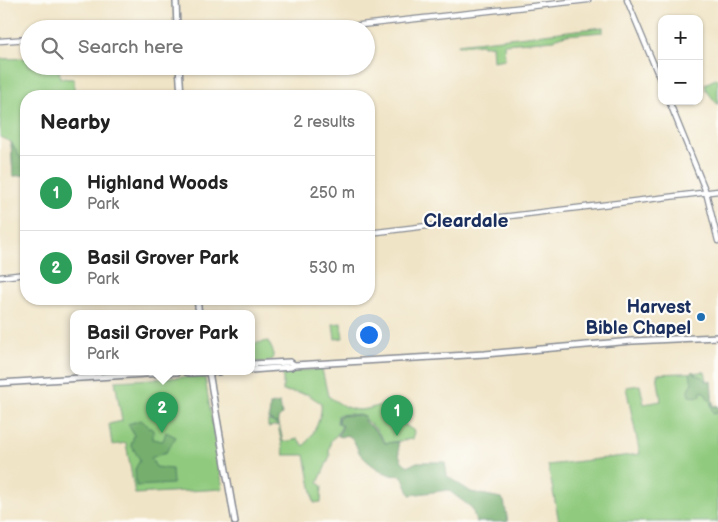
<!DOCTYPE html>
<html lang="en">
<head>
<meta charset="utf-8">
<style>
	body { margin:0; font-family:"Balsamiq Sans",sans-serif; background:#f6f6f6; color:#222 }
	.controls { position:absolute; right:15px; top:15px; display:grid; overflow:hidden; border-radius:10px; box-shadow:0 1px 4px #0004 }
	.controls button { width:45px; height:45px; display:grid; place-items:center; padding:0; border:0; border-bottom:1px solid #e0e0e0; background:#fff; color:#222; font:25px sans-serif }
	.you { position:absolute; left:368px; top:334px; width:18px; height:18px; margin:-12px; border:4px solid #fff; border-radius:50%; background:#1a73e8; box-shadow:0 0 0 8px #1a73e833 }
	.badge { display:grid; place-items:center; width:32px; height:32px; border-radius:50%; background:#db2777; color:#fff; font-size:16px; font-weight:700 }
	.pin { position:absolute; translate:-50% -41px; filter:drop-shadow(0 1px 2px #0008) }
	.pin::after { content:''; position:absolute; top:26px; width:18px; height:15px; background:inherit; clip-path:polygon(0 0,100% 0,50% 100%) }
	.popup { position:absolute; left:70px; top:310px; width:185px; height:65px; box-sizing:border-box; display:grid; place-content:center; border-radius:10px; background:#fff; filter:drop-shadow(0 1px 4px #0005); font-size:16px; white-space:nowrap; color:#767676 }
	.popup b { font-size:19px; color:#222 }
	.popup::after { content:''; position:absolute; left:50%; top:100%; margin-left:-10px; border:10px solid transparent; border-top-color:#fff }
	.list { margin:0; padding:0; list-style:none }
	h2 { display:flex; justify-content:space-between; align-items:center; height:65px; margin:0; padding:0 20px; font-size:21px }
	h2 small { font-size:16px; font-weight:400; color:#767676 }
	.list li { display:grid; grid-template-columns:32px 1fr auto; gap:15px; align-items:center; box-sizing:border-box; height:75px; padding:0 20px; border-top:1px solid #e0e0e0 }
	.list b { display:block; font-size:19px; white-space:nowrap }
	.list p { margin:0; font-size:16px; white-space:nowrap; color:#767676 }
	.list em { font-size:16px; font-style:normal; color:#767676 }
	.icon { flex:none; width:28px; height:28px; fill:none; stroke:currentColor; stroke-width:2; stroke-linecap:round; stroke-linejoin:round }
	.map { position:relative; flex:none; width:718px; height:522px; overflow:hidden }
	.search { position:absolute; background:#fff; box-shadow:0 1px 4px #0004; left:20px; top:20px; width:355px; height:55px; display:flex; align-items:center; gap:12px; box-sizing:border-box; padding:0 18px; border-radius:28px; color:#767676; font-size:19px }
	.panel { position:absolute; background:#fff; box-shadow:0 1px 4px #0004; left:20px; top:90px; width:355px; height:215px; border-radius:20px }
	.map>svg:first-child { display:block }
	.green { fill:#90ca7e; stroke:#567c6e }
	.forest { fill:#74ae6d; stroke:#486e66 }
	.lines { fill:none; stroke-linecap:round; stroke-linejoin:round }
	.minor-casing { stroke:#868a92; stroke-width:7 }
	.major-casing { stroke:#868a92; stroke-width:8 }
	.minor { stroke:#fff; stroke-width:4.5 }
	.major { stroke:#fff; stroke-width:5 }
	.poi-dot { fill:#1f6fb2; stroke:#fdfcf7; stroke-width:2 }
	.labels { text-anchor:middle; stroke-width:4.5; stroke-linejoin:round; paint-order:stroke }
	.poi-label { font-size:18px; font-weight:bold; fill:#1b2f5e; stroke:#fdfcf7; text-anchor:end }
	.neighbourhood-label { font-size:19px; font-weight:bold; fill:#1b2f5e; stroke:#fdfcf7 }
</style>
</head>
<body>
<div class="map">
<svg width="718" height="522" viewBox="0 0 718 522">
	<rect width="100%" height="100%" fill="#fdfcf7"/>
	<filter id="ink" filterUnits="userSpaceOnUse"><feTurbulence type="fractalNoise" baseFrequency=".02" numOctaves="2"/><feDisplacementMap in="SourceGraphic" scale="10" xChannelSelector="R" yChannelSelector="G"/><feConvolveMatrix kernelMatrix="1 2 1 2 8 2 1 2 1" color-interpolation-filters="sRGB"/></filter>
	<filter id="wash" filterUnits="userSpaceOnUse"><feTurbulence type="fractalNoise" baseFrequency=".0096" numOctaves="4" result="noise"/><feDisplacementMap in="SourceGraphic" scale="20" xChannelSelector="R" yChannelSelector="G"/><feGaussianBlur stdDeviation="1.12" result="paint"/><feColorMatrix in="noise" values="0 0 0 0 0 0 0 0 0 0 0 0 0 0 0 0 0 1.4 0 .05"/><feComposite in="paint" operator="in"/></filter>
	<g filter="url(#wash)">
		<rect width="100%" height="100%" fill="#f0e4c6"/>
		<!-- green -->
		<g class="green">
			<path d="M603 27V32L566 35 556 38 555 40 504 44 505 59 493 61 492 45 483 46 482 44 458 46V44Z"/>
			<path d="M29 58V66H59L60 78 74 79V96H26V175L13 176 11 142 0 137V59Z"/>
			<path d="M718 78V105L706 90 705 84Z"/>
			<path d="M341 323 343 338 335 339 333 324Z"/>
			<path d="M268 341 273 351V359L268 362H251V344Z"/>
			<path d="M322 369 328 396C350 411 357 414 383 404L385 416 399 414 404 424 414 431 413 439 386 443 374 427 365 420V416L350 414 338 415 337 423 342 426 337 435 331 440 329 452 330 456 318 483 322 486 321 502 314 503 305 455H284L278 425 268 427V420L274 423H279L283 442 298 439 304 446C313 435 323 417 321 403L307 394 283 391V372Z"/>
			<path d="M705 372 714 406H718V522H559L548 465 640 454 626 387 640 385 644 404 661 401 657 374Z"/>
			<path d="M202 376 205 378 223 489 135 494 126 443 112 445 109 424 122 421 115 381Z"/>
		</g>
		<!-- forest -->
		<g class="forest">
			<path d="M11 142 20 157 26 161V175L13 176Z"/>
			<path d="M693 371 696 375 703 377 705 381H711L713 406H718V413L713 414 710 401 703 391 701 392 700 396 698 397 689 396C687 391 688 387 692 383L690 374Z"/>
			<path d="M280 403 282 415 278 419V423H274L269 419 270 405Z"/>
			<path d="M350 415 365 416 364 421 373 428 385 443 398 442C399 452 398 462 409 466L417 462H445L447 476 471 492 501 498 504 501 508 522H476L472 508 448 490 410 495 402 476C398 475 395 476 391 475 381 472 368 463 361 455 355 448 354 430 341 437L338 436 343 426 338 423 339 416Z"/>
			<path d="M141 420 153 430V439L163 441 166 432 176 437 166 452 151 458 156 467 172 469 173 484 136 486 135 469 140 460 131 445 134 435 128 424Z"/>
		</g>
	</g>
	<g filter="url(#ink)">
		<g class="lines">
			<defs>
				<g id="minor">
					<path d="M627 0 662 84"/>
					<path d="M324 29 588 0"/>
					<path d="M0 41 29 39"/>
					<path d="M669 101 706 192 718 241"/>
					<path d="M369 233 718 191"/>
					<path d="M0 277 26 274"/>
				</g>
				<g id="major">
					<path d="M176 0 177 29"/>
					<path d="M179 66 181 96"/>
					<path d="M197 299 199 314"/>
					<path d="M251 364 290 362 294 365"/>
					<path d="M251 370 291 367 294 365 485 354 632 341 718 337"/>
					<path d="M186 372 189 373 219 372"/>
					<path d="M209 372 235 522"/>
					<path d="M0 383 178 372"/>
				</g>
			</defs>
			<!-- minor casing -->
			<use href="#minor" class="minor-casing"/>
			<!-- major casing -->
			<use href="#major" class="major-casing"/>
			<!-- minor -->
			<use href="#minor" class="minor"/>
			<!-- major -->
			<use href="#major" class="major"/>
		</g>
	</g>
	<!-- markers -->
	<circle class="poi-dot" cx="701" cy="317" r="5"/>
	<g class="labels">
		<!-- poi labels -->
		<g class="poi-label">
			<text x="691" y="313">Harvest<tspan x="691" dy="21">Bible Chapel</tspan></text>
		</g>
		<!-- neighbourhood labels -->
		<g class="neighbourhood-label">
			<text x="466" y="227">Cleardale</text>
		</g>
	</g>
</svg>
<div class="controls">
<button>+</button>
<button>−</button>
</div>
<div class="you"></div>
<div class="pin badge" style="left:397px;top:436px;background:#2e9e5b">1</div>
<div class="pin badge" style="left:162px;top:433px;background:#2e9e5b">2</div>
<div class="popup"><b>Basil Grover Park</b>Park</div>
<div class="search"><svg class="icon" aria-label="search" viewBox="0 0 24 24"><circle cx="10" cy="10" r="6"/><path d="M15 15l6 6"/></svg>Search here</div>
<section class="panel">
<h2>Nearby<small>2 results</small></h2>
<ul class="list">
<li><span class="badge" style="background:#2e9e5b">1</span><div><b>Highland Woods</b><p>Park</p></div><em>250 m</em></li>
<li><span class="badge" style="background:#2e9e5b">2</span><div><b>Basil Grover Park</b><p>Park</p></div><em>530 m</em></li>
</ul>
</section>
</div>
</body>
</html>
